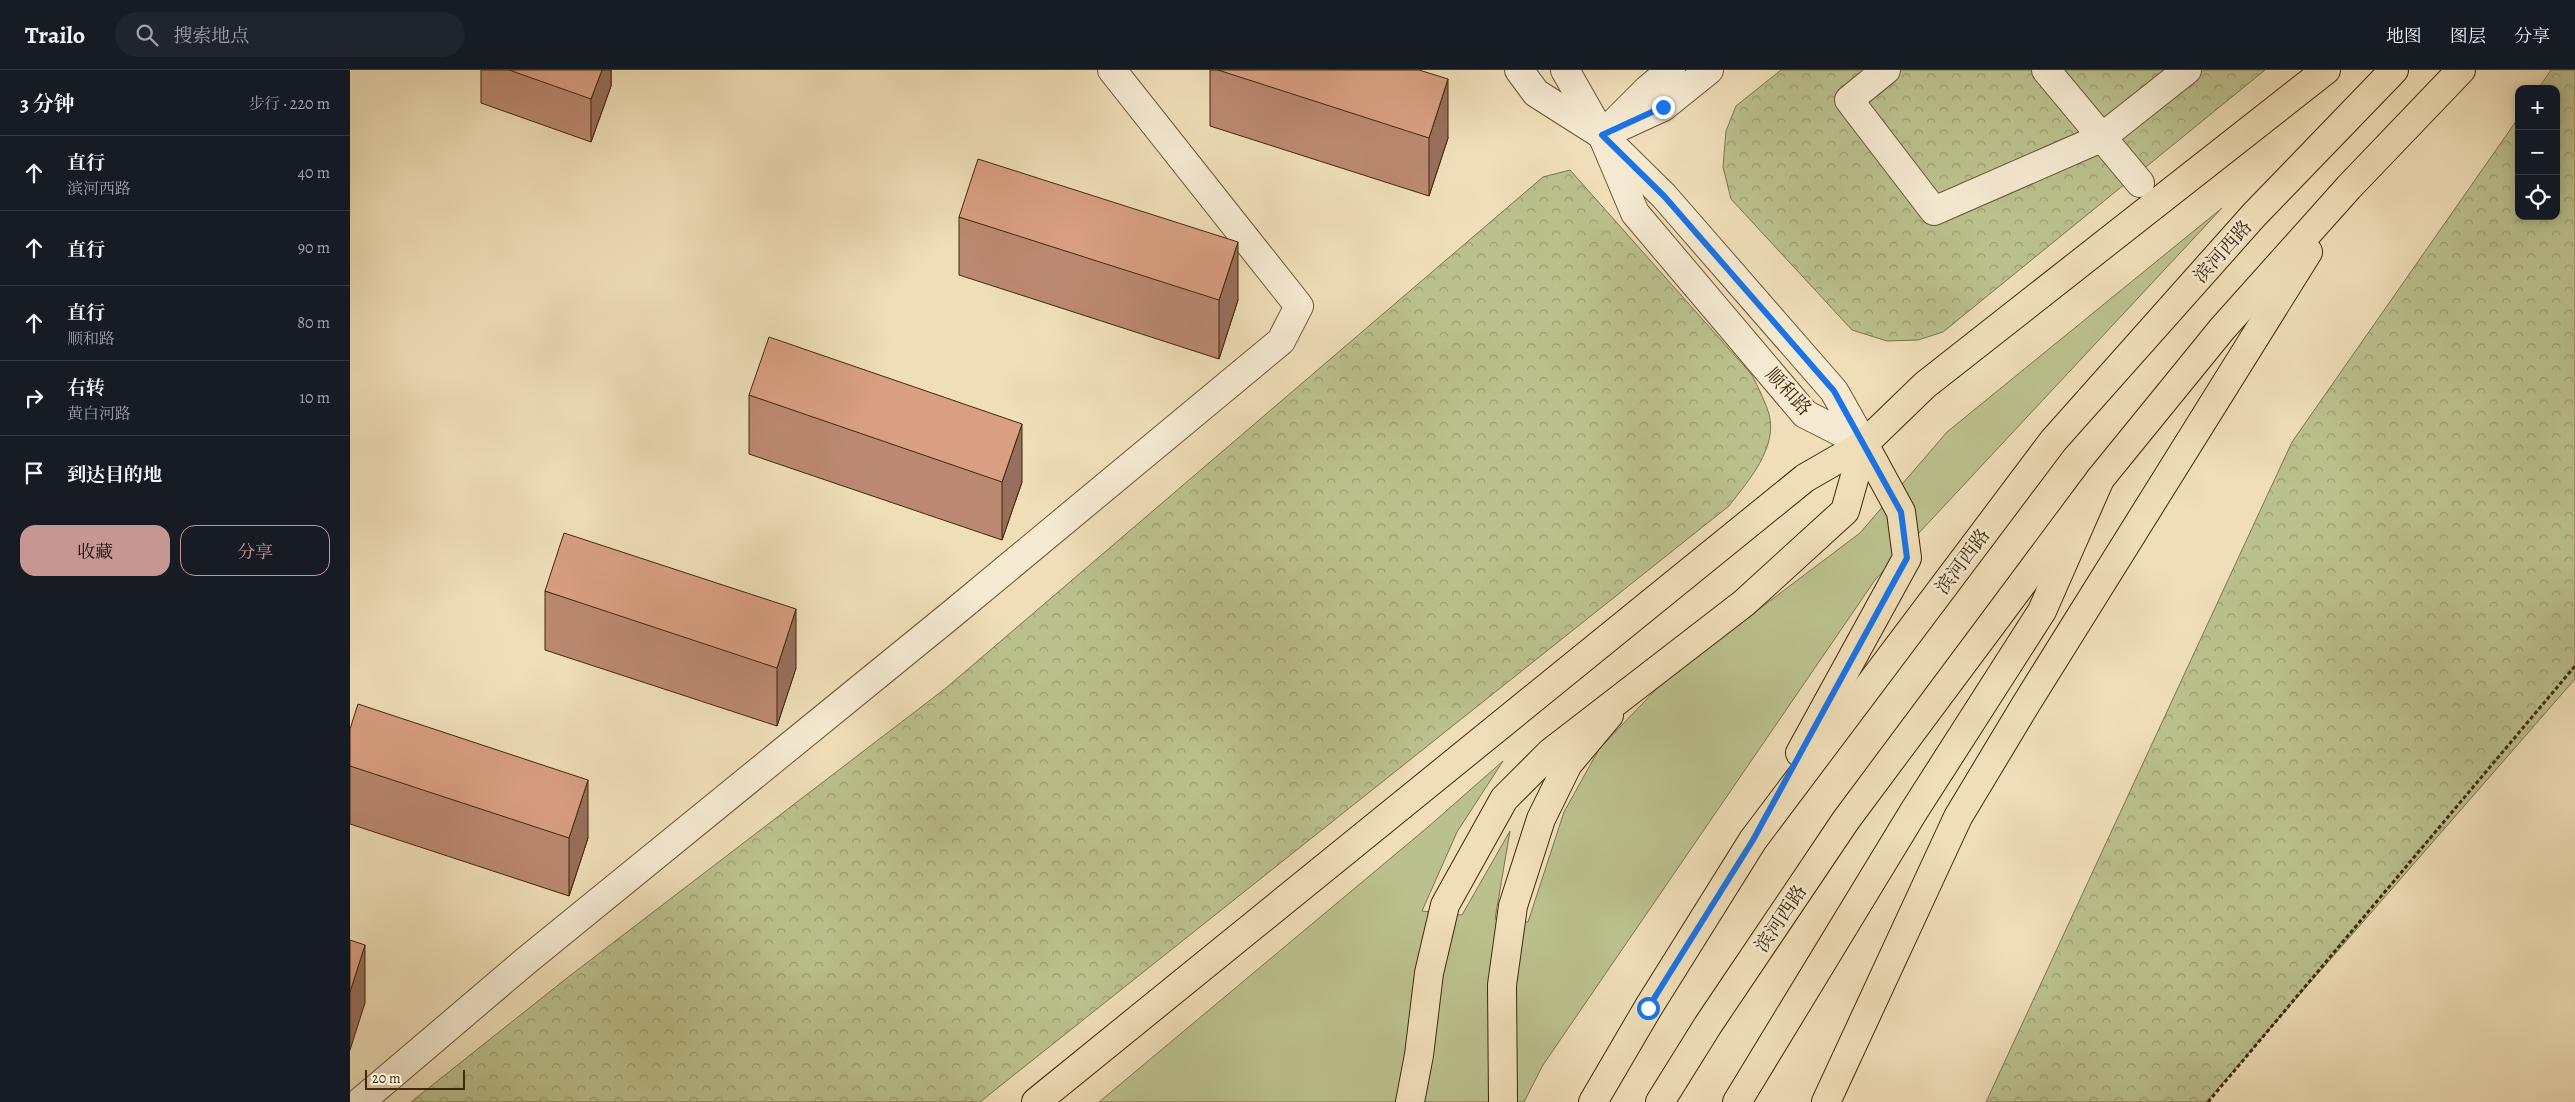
<!DOCTYPE html>
<html lang="zh">
<head>
<meta charset="utf-8">
<style>
	body { margin:0; font-family:Alegreya,"Noto Serif SC",serif; background:#20242c; color:#f1f3f6 }
	.controls { position:absolute; right:15px; top:15px; display:grid; overflow:hidden; border-radius:10px; box-shadow:0 2px 12px #0003 }
	.controls button { width:45px; height:45px; display:grid; place-items:center; padding:0; border:0; border-bottom:1px solid #363941; background:#171b24; color:#f1f3f6; font:25px sans-serif }
	.scale { position:absolute; left:15px; bottom:12px; width:100px; box-sizing:border-box; padding-left:5px; border:2px solid #412809; border-top:0; font-size:14px; line-height:18px; white-space:nowrap; color:#412809; -webkit-text-stroke:4px #f5ead1; paint-order:stroke }
	.stop { position:absolute; width:15px; height:15px; margin:-11px; border:4px solid #1a73e8; border-radius:50%; background:#fff }
	.stop.end { background:#1a73e8; border-color:#fff; box-shadow:0 1px 5px #0008 }
	.list { margin:0; padding:0; list-style:none }
	h2 { display:flex; justify-content:space-between; align-items:center; height:65px; margin:0; padding:0 20px; font-size:21px }
	h2 small { font-size:16px; font-weight:400; color:#9ea1a6 }
	.list li { display:grid; grid-template-columns:32px 1fr auto; gap:15px; align-items:center; box-sizing:border-box; height:75px; padding:0 20px; border-top:1px solid #363941 }
	.list b { display:block; font-size:19px; white-space:nowrap }
	.list p { margin:0; font-size:16px; white-space:nowrap; color:#9ea1a6 }
	.list em { font-size:16px; font-style:normal; color:#9ea1a6 }
	.actions { display:flex; gap:10px; padding:15px 20px }
	.actions a { flex:1; padding:11px 0; border:1px solid #c59692; border-radius:15px; text-align:center; font-size:18px; color:#c59692 }
	.actions .main { background:#c59692; color:#111 }
	.icon { flex:none; width:28px; height:28px; fill:none; stroke:currentColor; stroke-width:2; stroke-linecap:round; stroke-linejoin:round }
	.map { position:relative; flex:none; width:2225px; height:1032px; overflow:hidden }
	header { display:flex; align-items:center; gap:30px; box-sizing:border-box; height:70px; padding:0 25px; background:#171b24; border-bottom:1px solid #363941 }
	header strong { font-size:24px }
	nav { display:flex; gap:28px; margin-inline-start:auto; font-size:18px }
	.search { width:350px; height:45px; background:#20242c; display:flex; align-items:center; gap:12px; box-sizing:border-box; padding:0 18px; border-radius:28px; color:#9ea1a6; font-size:19px }
	main { display:flex }
	aside { flex:1; background:#171b24 }
	.map>svg:first-child { display:block }
	.green { fill:#bbc18e; stroke:#7e744c }
	.park { fill:url(#park-crowns); stroke:#7e744c }
	.lines { fill:none; stroke-linecap:round; stroke-linejoin:round }
	.minor-casing { stroke:#6c5635; stroke-width:30 }
	.major-casing { stroke:#412809; stroke-width:30 }
	.highway-casing { stroke:#412809; stroke-width:30 }
	.path { stroke:#412809; stroke-width:3; stroke-dasharray:4 2.5; stroke-linecap:butt }
	.minor { stroke:#f5ead1; stroke-width:28 }
	.major { stroke:#efdeb8; stroke-width:28 }
	.highway { stroke:#efdeb8; stroke-width:28 }
	.wall { fill:#bb8971; stroke:#412809 }
	.shaded-wall { fill:#986f5c; stroke:#412809 }
	.building { fill:#d99f83; stroke:#412809 }
	.route { stroke:#1a73e8; stroke-width:6 }
	.labels { text-anchor:middle; stroke-width:5; stroke-linejoin:round; paint-order:stroke }
	.street-label { font-size:19px; fill:#412809; stroke:#f5ead1 }
</style>
</head>
<body>
<header>
<strong>Trailo</strong>
<div class="search"><svg class="icon" aria-label="search" viewBox="0 0 24 24"><circle cx="10" cy="10" r="6"/><path d="M15 15l6 6"/></svg>搜索地点</div>
<nav><a>地图</a><a>图层</a><a>分享</a></nav>
</header>
<main>
<aside>
<h2>3 分钟<small>步行 · 220 m</small></h2>
<ul class="list">
<li><svg class="icon" aria-label="ahead" viewBox="0 0 24 24"><path d="M12 20V5M6 11l6-6 6 6"/></svg><div><b>直行</b><p>滨河西路</p></div><em>40 m</em></li>
<li><svg class="icon" aria-label="ahead" viewBox="0 0 24 24"><path d="M12 20V5M6 11l6-6 6 6"/></svg><div><b>直行</b></div><em>90 m</em></li>
<li><svg class="icon" aria-label="ahead" viewBox="0 0 24 24"><path d="M12 20V5M6 11l6-6 6 6"/></svg><div><b>直行</b><p>顺和路</p></div><em>80 m</em></li>
<li><svg class="icon" aria-label="right" viewBox="0 0 24 24"><path d="M7 20v-9h11M14 6l5 5-5 5"/></svg><div><b>右转</b><p>黄白河路</p></div><em>10 m</em></li>
<li><svg class="icon" aria-label="arrive" viewBox="0 0 24 24"><path d="M6 21V4h12l-3 4 3 4H6"/></svg><div><b>到达目的地</b></div></li>
</ul>
<div class="actions"><a class="main">收藏</a><a>分享</a></div>
</aside>
<div class="map">
<svg width="2225" height="1032" viewBox="0 0 2225 1032">
	<defs>
		<pattern id="park-crowns" width="20" height="18" patternUnits="userSpaceOnUse" patternTransform="scale(1.25)"><rect width="20" height="18" fill="#bbc18e"/><path d="M2 6a3 3 0 1 1 6 0M12 15a3 3 0 1 1 6 0" fill="none" stroke="#9a9d72"/></pattern>
	</defs>
	<rect width="100%" height="100%" fill="#efdeb8"/>
	<filter id="stains"><feTurbulence type="fractalNoise" baseFrequency=".004" numOctaves="4"/><feColorMatrix values="0 0 0 0 .2 0 0 0 0 .09 0 0 0 0 .02 0 0 0 .5 -.17"/></filter>
	<radialGradient id="worn" r=".72"><stop offset=".6" stop-color="#630" stop-opacity="0"/><stop offset="1" stop-color="#630" stop-opacity=".3"/></radialGradient>
	<!-- green -->
	<path class="green" d="M1872 138 1525 510 1193 995 1174 1032H749L1078 757 1153 691 1107 762 1072 841 1112 845 1160 761 1145 849 1178 852 1214 742 1249 679 1315 610 1510 463 1597 362Z"/>
	<!-- park -->
	<g class="park">
		<path d="M1431 0H1915L1593 262 1568 270 1537 271 1502 260 1381 129 1373 97 1376 61 1386 36Z"/>
		<path d="M2201 0H2225V609L1856 1032H1636L1942 372 2169 47V146H2206V19H2188Z"/>
		<path d="M1220 100 1402 305C1408 317 1415 331 1419 344 1428 378 1398 411 1379 436L630 1032H61L217 908 596 618 1193 107Z"/>
	</g>
	<g class="lines">
		<defs>
			<g id="minor">
				<path d="M1169 0 1186 23 1252 65 1314 126 1484 321 1514 374"/>
				<path d="M1215 0 1252 65 1285 143 1455 344 1514 374"/>
				<path d="M1536 0 1499 30 1584 141 1751 68 1837 0"/>
				<path d="M1696 0 1790 113"/>
				<path d="M1266 51 1298 19 1321 0"/>
				<path d="M1252 65 1313 37 1359 0"/>
				<path d="M10 1032 177 890 602 544 931 271 949 236 762 0"/>
			</g>
			<g id="major">
				<path d="M1450 683 1557 488 1551 442 1514 374"/>
				<path d="M686 1032 1455 408 1514 374 1575 315 1976 0"/>
				<path d="M1153 1032 1152 915 1163 836 1191 749 1218 694 1259 645"/>
				<path d="M1243 1032 1298 938 1403 770 1703 371 1904 145 2044 0"/>
				<path d="M1310 1032 1358 955 1496 750 1750 409 1872 259 1999 117 2111 0"/>
				<path d="M1476 1032 1608 747 1676 634 1958 182"/>
			</g>
			<g id="highway">
				<path d="M1060 1032 1069 985 1079 903 1095 835 1154 729 1201 682 1394 533 1495 441 1514 374"/>
				<path d="M1387 1032 1564 741 1692 541 1750 409"/>
			</g>
		</defs>
		<!-- minor casing -->
		<use href="#minor" class="minor-casing"/>
		<!-- major casing -->
		<use href="#major" class="major-casing"/>
		<!-- highway casing -->
		<use href="#highway" class="highway-casing"/>
		<!-- path -->
		<path class="path" d="M1858 1032 2225 596"/>
		<!-- minor -->
		<use href="#minor" class="minor"/>
		<!-- major -->
		<use href="#major" class="major"/>
		<!-- highway -->
		<use href="#highway" class="highway"/>
	</g>
	<!-- wall -->
	<g class="wall">
		<path d="M131 0H261V16L241 72 131 33Z"/>
		<path d="M860 0H1069L1098 68 1079 126 860 56Z"/>
		<path d="M609 147 888 230 869 289 609 205Z"/>
		<path d="M399 325 672 412 652 470 399 384Z"/>
		<path d="M195 521 446 598 427 656 195 580Z"/>
		<path d="M0 659 238 768 219 826 0 754Z"/>
	</g>
	<!-- shaded-wall -->
	<g class="shaded-wall">
		<path d="M252 0H261V16L241 72V29Z"/>
		<path d="M1098 9V68L1079 126V68Z"/>
		<path d="M888 172V230L869 289V230Z"/>
		<path d="M672 354V412L652 470V412Z"/>
		<path d="M446 539V598L427 656V598Z"/>
		<path d="M238 710V768L219 826V768Z"/>
		<path d="M15 875V933L0 980V922Z"/>
	</g>
	<!-- building -->
	<g class="building">
		<path d="M159 0H252L241 29Z"/>
		<path d="M868 0H1069L1098 9 1079 68Z"/>
		<path d="M628 89 888 172 869 230 609 147Z"/>
		<path d="M419 267 672 354 652 412 399 325Z"/>
		<path d="M214 463 446 539 427 598 195 521Z"/>
		<path d="M8 634 238 710 219 768 0 696V659Z"/>
		<path d="M0 870 15 875 0 922Z"/>
	</g>
	<g class="lines">
		<!-- route -->
		<path class="route" d="M1298 938 1403 770 1557 488 1551 442 1484 321 1314 126 1252 65 1313 37"/>
	</g>
	<g class="labels">
		<!-- street labels -->
		<g class="street-label">
			<text transform="translate(1872 181) rotate(-48)" y="7">滨河西路</text>
			<text transform="translate(1439 321) rotate(47)" y="7">顺和路</text>
			<text transform="translate(1612 491) rotate(-53)" y="7">滨河西路</text>
			<text transform="translate(1430 848) rotate(-56)" y="7">滨河西路</text>
		</g>
	</g>
	<rect width="100%" height="100%" filter="url(#stains)"/>
	<rect width="100%" height="100%" fill="url(#worn)"/>
</svg>
<div class="controls">
<button>+</button>
<button>−</button>
<button><svg class="icon" aria-label="locate" viewBox="0 0 24 24"><circle cx="12" cy="12" r="6"/><path d="M12 2v4M12 18v4M2 12h4M18 12h4"/></svg></button>
</div>
<div class="scale">20 m</div>
<div class="stop" style="left:1298px;top:938px"></div>
<div class="stop end" style="left:1313px;top:37px"></div>
</div>
</main>
</body>
</html>
